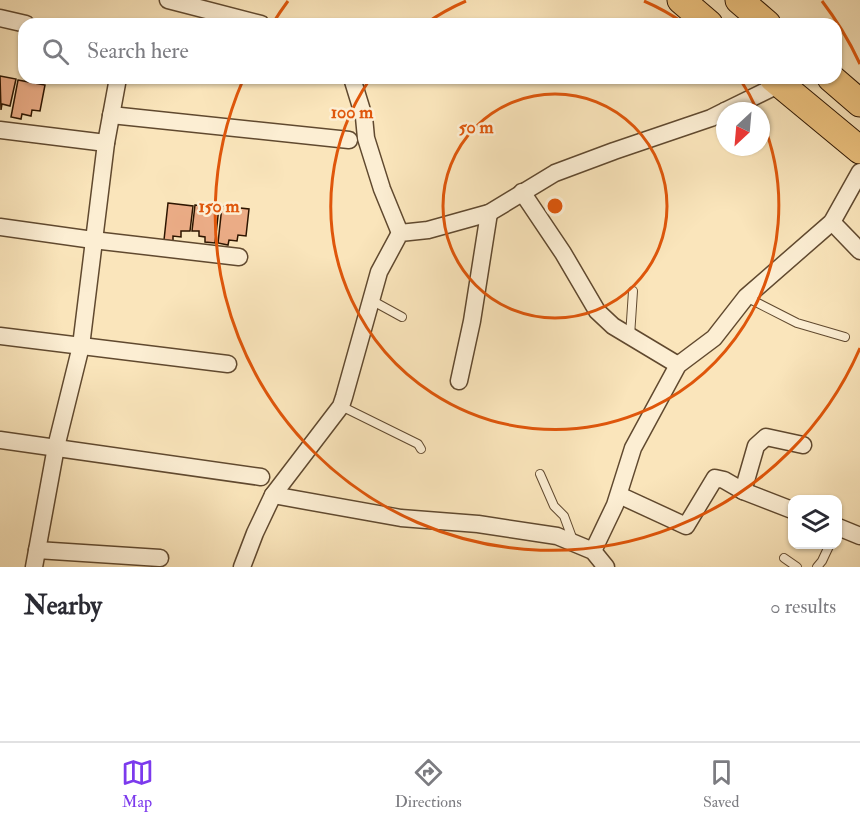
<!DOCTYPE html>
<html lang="en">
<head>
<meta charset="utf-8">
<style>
	body { margin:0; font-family:"IM FELL Double Pica",serif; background:#f2f2f3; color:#2b2b33 }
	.controls { position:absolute; right:18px; bottom:18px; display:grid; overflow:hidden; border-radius:12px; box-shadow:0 2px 4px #0004 }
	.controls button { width:54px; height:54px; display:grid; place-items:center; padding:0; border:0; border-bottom:2px solid #e1e1e2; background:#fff; color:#2b2b33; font:30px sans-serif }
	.compass { position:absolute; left:716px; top:102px; width:54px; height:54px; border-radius:50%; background:#fff; box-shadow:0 2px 4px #0004; rotate:206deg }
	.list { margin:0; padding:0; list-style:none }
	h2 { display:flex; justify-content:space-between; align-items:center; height:78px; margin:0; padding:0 24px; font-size:26px }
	h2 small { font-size:20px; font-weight:400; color:#7c7c81 }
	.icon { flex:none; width:33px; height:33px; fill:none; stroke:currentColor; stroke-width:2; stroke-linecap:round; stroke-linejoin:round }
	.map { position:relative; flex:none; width:860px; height:567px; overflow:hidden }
	.search { position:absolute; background:#fff; box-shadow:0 2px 4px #0004; left:18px; right:18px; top:18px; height:66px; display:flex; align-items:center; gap:15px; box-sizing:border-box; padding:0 21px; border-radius:18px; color:#7c7c81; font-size:22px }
	.sheet { height:174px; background:#fff }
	nav { display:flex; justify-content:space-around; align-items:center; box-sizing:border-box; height:84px; border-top:2px solid #e1e1e2; background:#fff; font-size:16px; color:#7c7c81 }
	nav a { display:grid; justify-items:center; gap:3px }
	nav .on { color:#7c3aed }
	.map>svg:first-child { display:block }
	.building { fill:#ebac86; stroke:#2d1500; stroke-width:1.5 }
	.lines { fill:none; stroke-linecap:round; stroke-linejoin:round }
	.lane-casing { stroke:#60492f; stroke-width:10 }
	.street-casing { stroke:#60492f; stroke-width:19 }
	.primary-casing { stroke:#2d1500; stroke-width:29 }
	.lane { stroke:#fceed3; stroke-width:8 }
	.street { stroke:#fceed3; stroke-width:16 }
	.primary { stroke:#edc27e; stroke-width:27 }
	.ring { fill:none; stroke:#df560b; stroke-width:3 }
	.centre { fill:#df560b; stroke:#fceed3; stroke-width:3 }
	.ring-label { font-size:18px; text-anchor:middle; font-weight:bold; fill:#df560b; stroke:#fceed3; stroke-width:5; stroke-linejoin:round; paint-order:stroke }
</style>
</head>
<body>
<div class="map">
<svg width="860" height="567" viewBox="0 0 860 567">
	<rect width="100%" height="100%" fill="#fae5bb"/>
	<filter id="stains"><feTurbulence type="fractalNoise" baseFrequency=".00333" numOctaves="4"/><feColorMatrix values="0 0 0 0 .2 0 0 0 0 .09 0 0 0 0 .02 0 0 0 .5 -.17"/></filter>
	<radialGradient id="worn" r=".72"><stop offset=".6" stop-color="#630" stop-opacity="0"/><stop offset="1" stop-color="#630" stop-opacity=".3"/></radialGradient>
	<!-- building -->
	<g class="building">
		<path d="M0 76 16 79 10 106 2 104 1 110Z"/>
		<path d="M18 80 45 85 40 111 32 110 31 116 22 114 21 119 11 117Z"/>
		<path d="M168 203 193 206 190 231H181V237L173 236V241L164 240Z"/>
		<path d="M195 205 219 207 215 243 205 242V237L199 236V231H192Z"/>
		<path d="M222 206 249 209 246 236 238 235 237 241 229 240 228 245 218 243Z"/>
	</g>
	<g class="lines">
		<defs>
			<g id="lane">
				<path d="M746 297 797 323 845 337"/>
				<path d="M371 300 402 317"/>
				<path d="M630 336 633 291"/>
				<path d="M341 406 418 444 421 449"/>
				<path d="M540 474 554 506 564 516 574 543"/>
				<path d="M784 558 797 567"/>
				<path d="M817 567 822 561 830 544"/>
			</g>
			<g id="street">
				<path d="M168 0 261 24"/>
				<path d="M0 18 26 24"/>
				<path d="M352 78 364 117 366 138 382 189 400 233"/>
				<path d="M725 111 780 84"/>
				<path d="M111 115 349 140"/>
				<path d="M0 130 106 143"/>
				<path d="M522 192 563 253 597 311 613 326 678 365"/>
				<path d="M832 222 860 251"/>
				<path d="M0 227 93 240 239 257"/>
				<path d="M0 336 228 364"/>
				<path d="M459 381 472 321 489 213"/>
				<path d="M0 440 261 477"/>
				<path d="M743 491 756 446 766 437 803 445"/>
				<path d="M273 495 401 518 478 524 557 536 593 551 606 567"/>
				<path d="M619 495 686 526 715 478 724 480 743 491 792 510"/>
				<path d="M838 527 860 536"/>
				<path d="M37 550 160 558"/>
				<path d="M593 551 615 505 633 448 678 365 714 338 746 297 832 222 860 172"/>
				<path d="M34 567 56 447 81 346 106 143 118 78"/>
				<path d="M242 567 255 533 273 495 341 406 344 397 379 272 400 233 428 230 489 213 555 173 614 151 711 118 725 111"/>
			</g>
			<g id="primary">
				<path d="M681 0 709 24"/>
				<path d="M739 0 767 24"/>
				<path d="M773 78 860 150"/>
				<path d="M831 78 860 103"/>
			</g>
		</defs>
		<!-- lane casing -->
		<use href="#lane" class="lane-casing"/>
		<!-- street casing -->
		<use href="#street" class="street-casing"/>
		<!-- primary casing -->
		<use href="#primary" class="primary-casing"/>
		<!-- lane -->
		<use href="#lane" class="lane"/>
		<!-- street -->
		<use href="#street" class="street"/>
		<!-- primary -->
		<use href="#primary" class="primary"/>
	</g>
	<!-- distance rings -->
	<g class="ring">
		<circle cx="555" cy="206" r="112"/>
		<path d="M425 24A224 224 0 0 1 466 1M644 1A224 224 0 0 1 685 24M740 79A224 224 0 0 1 757 110M761 118A224 224 0 1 1 370 79"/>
		<path d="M860 348A336 336 0 0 1 243 80M273 23A336 336 0 0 1 288 1M822 1A336 336 0 0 1 860 64"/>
	</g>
	<circle cx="555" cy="206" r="9" class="centre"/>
	<g class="ring-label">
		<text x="352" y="118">100 m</text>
		<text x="476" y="133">50 m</text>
		<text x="219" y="212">150 m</text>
	</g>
	<rect width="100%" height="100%" filter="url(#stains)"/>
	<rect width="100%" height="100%" fill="url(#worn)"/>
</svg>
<div class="controls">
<button><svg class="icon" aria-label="layers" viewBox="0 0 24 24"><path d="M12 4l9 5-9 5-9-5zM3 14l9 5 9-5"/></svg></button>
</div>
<svg class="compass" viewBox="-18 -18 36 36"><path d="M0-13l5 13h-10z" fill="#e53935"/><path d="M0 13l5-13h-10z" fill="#7c7c81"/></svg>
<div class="search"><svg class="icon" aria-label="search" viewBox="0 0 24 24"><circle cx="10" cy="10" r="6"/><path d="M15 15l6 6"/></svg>Search here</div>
</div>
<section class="sheet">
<h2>Nearby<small>0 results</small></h2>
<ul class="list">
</ul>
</section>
<nav>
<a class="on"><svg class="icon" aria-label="map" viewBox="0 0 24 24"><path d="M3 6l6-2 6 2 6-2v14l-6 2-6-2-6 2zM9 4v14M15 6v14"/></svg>Map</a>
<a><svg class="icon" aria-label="directions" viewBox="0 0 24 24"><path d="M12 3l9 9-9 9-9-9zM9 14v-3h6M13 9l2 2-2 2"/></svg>Directions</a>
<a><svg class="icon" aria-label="saved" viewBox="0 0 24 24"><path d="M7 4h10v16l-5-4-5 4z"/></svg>Saved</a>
</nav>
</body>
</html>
